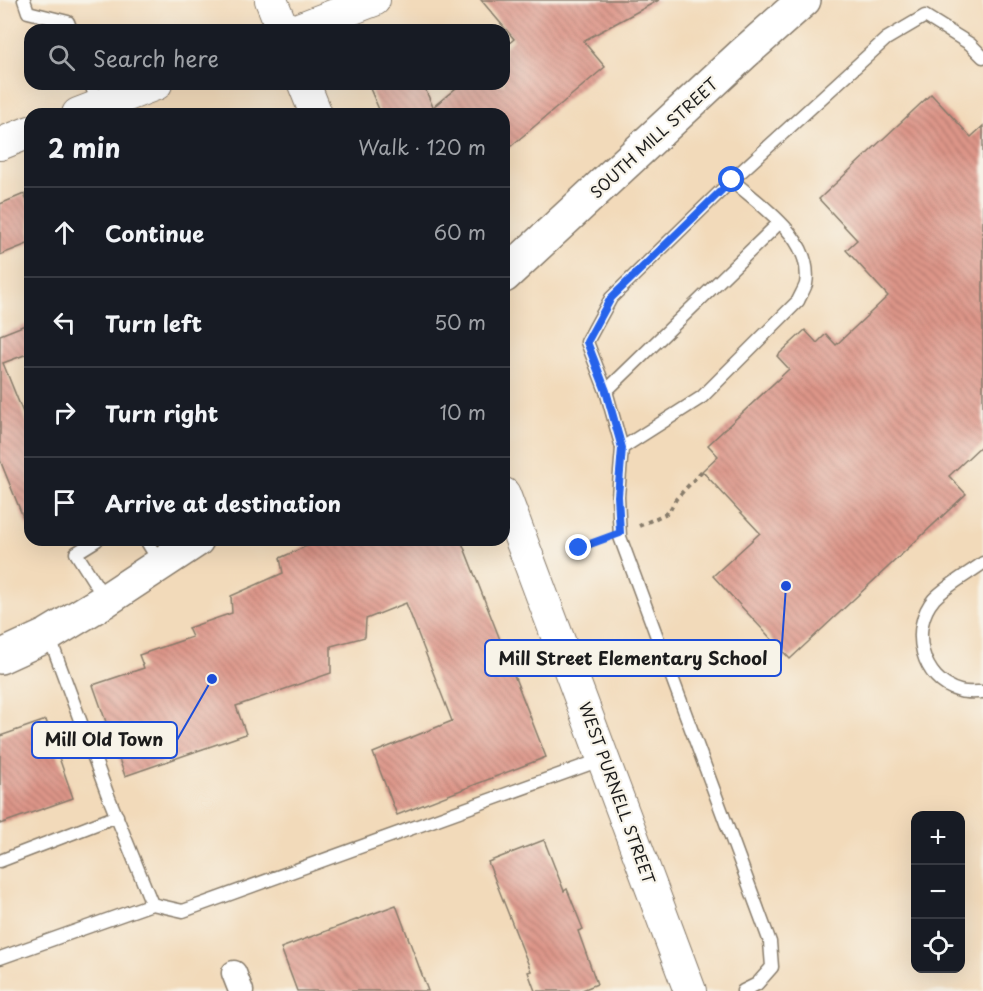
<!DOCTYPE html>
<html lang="en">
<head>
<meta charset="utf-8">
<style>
	body { margin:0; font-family:"Playpen Sans",sans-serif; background:#242831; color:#f1f3f6 }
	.controls { position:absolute; right:18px; bottom:18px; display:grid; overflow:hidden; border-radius:12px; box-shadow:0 6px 24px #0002 }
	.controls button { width:54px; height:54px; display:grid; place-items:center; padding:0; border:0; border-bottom:2px solid #363941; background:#171b24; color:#f1f3f6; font:30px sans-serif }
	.stop { position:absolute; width:18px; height:18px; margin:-14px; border:4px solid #2563eb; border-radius:50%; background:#fff }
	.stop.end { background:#2563eb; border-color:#fff; box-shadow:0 2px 6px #0008 }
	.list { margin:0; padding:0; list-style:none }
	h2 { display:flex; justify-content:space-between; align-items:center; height:78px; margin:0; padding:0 24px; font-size:26px }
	h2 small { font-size:20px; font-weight:400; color:#9ea1a6 }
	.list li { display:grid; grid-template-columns:39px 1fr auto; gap:18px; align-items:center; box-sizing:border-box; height:90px; padding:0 24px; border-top:2px solid #363941 }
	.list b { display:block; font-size:22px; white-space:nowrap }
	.list em { font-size:20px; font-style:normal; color:#9ea1a6 }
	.icon { flex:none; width:33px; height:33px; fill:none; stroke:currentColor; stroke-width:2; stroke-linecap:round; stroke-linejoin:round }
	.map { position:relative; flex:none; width:983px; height:991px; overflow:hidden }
	.search { position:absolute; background:#171b24; box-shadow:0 6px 24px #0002; left:24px; top:24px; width:486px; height:66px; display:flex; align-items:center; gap:15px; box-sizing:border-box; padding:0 21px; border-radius:18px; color:#9ea1a6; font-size:22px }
	.panel { position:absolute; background:#171b24; box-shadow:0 6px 24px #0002; left:24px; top:108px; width:486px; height:438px; border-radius:18px }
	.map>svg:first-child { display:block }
	.building { fill:url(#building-back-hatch) }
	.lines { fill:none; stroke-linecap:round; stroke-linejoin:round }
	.service-casing { stroke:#877b6b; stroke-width:15 }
	.minor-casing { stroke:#877b6b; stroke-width:27 }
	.tertiary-casing { stroke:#877b6b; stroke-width:34 }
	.secondary-casing { stroke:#877b6b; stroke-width:36 }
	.path { stroke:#877b6b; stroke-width:4; stroke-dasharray:4.5 4.5; stroke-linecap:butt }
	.service { stroke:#fff; stroke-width:12 }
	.minor { stroke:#fff; stroke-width:24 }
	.tertiary { stroke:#fff; stroke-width:32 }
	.secondary { stroke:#fff; stroke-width:33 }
	.route { stroke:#2563eb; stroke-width:8 }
	.labels { text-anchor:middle; stroke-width:4.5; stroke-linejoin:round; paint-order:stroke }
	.street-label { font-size:16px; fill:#1c1c1c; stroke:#f7f3e8 }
	.leader { fill:none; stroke:#1d4ed8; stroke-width:2 }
	.callout-dot { fill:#1d4ed8; stroke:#f7f3e8; stroke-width:2 }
	.callout { fill:#f7f3e8; stroke:#1d4ed8; stroke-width:2 }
	.callout-label { font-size:18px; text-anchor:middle; font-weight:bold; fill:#1c1c1c }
</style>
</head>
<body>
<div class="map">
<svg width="983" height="991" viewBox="0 0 983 991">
	<defs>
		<pattern id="building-back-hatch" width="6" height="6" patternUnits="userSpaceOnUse" patternTransform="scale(1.5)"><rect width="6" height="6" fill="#dd9588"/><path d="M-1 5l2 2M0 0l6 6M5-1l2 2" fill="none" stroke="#b2796e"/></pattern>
	</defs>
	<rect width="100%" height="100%" fill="#f7f3e8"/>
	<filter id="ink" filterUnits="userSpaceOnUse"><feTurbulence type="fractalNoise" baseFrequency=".0167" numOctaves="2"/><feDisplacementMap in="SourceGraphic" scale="12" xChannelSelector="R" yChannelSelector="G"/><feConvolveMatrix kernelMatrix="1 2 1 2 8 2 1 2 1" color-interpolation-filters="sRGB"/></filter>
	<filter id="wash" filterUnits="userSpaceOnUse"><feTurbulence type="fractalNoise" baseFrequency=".008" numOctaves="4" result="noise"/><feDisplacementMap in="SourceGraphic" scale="24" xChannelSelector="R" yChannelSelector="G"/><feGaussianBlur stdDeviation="1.35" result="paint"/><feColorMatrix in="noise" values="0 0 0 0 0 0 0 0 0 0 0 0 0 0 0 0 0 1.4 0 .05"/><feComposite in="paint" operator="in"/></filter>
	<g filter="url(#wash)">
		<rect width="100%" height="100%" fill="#f2daba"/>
		<g id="blocks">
			<!-- building -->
			<g class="building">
				<path d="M481 0H659L583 41 605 67 504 152V114H381L368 84H423L433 107 461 84H504V48L514 39Z"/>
				<path d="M931 94 971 137 983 126V444L949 476 966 494 790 659 713 576 760 533 702 471 718 456 708 445 789 369 777 356 805 330 817 343 826 334 836 345 888 296 846 250 857 240 819 199Z"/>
				<path d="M24 194 30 209V243L0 255V204Z"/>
				<path d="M30 323V353L3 363 30 430 29 532 0 460V335Z"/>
				<path d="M320 540H461L546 757 397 815 373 753 452 721 406 603 366 619 365 637 331 646V673L236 706 246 734 125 776 93 685 144 668 139 655 192 637 188 628 232 613 231 596 283 573 280 558Z"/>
				<path d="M46 720 73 798 0 824V736Z"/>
				<path d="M544 840 564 891 567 889 583 929 578 931 597 984 580 991H535L528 972 531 971 488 862Z"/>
				<path d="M396 905 428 991H297L281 948Z"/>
			</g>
		</g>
	</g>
	<g filter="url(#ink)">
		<use href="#blocks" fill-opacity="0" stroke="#877b6b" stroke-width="1.5"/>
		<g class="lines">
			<defs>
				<g id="service">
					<path d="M24 0 28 12 68 22 71 30"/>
					<path d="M91 84 98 105"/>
					<path d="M606 391 779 223"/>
					<path d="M622 448 702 397 798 301C800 296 804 290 806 284 814 239 761 206 732 180"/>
					<path d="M97 540 76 553 105 599"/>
					<path d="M146 540 160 563"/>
					<path d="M983 563C968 574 946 586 934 599 909 628 921 681 960 691 967 693 976 692 983 692"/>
					<path d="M49 636 107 793 152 904 183 911 603 759"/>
					<path d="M0 861 117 816"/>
					<path d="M0 958 152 904"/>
					<path d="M743 991 757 984 772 967 770 942 620 537 618 496 622 448 606 391 587 342 611 298 732 180 886 39 925 16 970 44 983 57"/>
				</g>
				<path id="minor" d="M234 973 241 991"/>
				<g id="tertiary">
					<path d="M271 0 283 30"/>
					<path d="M296 30 374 0"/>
					<path d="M304 84 316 114"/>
					<path d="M78 114 156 84"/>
					<path d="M0 144 30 132"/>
					<path d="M504 494 690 991"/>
				</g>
				<g id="secondary">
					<path d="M504 276 743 54 804 0"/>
					<path d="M0 657 48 635 106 600 197 540"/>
				</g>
			</defs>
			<!-- service casing -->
			<use href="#service" class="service-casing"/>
			<!-- minor casing -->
			<use href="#minor" class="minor-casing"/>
			<!-- tertiary casing -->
			<use href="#tertiary" class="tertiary-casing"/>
			<!-- secondary casing -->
			<use href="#secondary" class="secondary-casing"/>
			<!-- path -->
			<g class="path">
				<path d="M639 526 669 512 676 499 702 471"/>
				<path d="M579 548 601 540"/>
			</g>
			<!-- service -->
			<use href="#service" class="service"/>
			<!-- minor -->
			<use href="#minor" class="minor"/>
			<!-- tertiary -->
			<use href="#tertiary" class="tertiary"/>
			<!-- secondary -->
			<use href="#secondary" class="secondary"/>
		</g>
	</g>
	<g class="lines" filter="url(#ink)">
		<!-- route -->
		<path class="route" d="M579 548 620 533 618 496 622 448 606 391 587 342 611 298 732 180"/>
	</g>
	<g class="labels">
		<!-- street labels -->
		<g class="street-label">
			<text transform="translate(654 138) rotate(-43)" y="6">SOUTH MILL STREET</text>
			<text transform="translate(617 793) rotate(70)" y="6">WEST PURNELL STREET</text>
		</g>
	</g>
	<!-- callouts -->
	<path class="leader" d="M786 586L781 658M212 679L177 740"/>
	<g class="callout-dot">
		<circle cx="786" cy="586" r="6"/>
		<circle cx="212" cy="679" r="6"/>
	</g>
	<g class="callout">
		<rect x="485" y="640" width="296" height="36" rx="6"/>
		<rect x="32" y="722" width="145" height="36" rx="6"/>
	</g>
	<g class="callout-label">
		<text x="633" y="665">Mill Street Elementary School</text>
		<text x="104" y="746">Mill Old Town</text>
	</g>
</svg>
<div class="controls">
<button>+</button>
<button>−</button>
<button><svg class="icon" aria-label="locate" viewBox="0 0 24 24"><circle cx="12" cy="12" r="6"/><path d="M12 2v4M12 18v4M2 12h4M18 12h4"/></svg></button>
</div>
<div class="stop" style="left:732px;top:180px"></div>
<div class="stop end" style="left:579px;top:548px"></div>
<div class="search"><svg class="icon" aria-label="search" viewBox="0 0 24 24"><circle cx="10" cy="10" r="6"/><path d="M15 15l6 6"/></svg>Search here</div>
<section class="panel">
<h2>2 min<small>Walk · 120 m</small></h2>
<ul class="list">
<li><svg class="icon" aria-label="ahead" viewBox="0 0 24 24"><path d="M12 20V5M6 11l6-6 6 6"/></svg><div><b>Continue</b></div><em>60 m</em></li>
<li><svg class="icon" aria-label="left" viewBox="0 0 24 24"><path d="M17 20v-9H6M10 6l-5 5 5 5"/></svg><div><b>Turn left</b></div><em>50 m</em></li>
<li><svg class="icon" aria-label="right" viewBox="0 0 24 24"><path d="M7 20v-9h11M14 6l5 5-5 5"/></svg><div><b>Turn right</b></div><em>10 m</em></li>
<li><svg class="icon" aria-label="arrive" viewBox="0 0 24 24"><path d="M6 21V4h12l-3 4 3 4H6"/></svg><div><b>Arrive at destination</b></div></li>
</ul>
</section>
</div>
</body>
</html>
